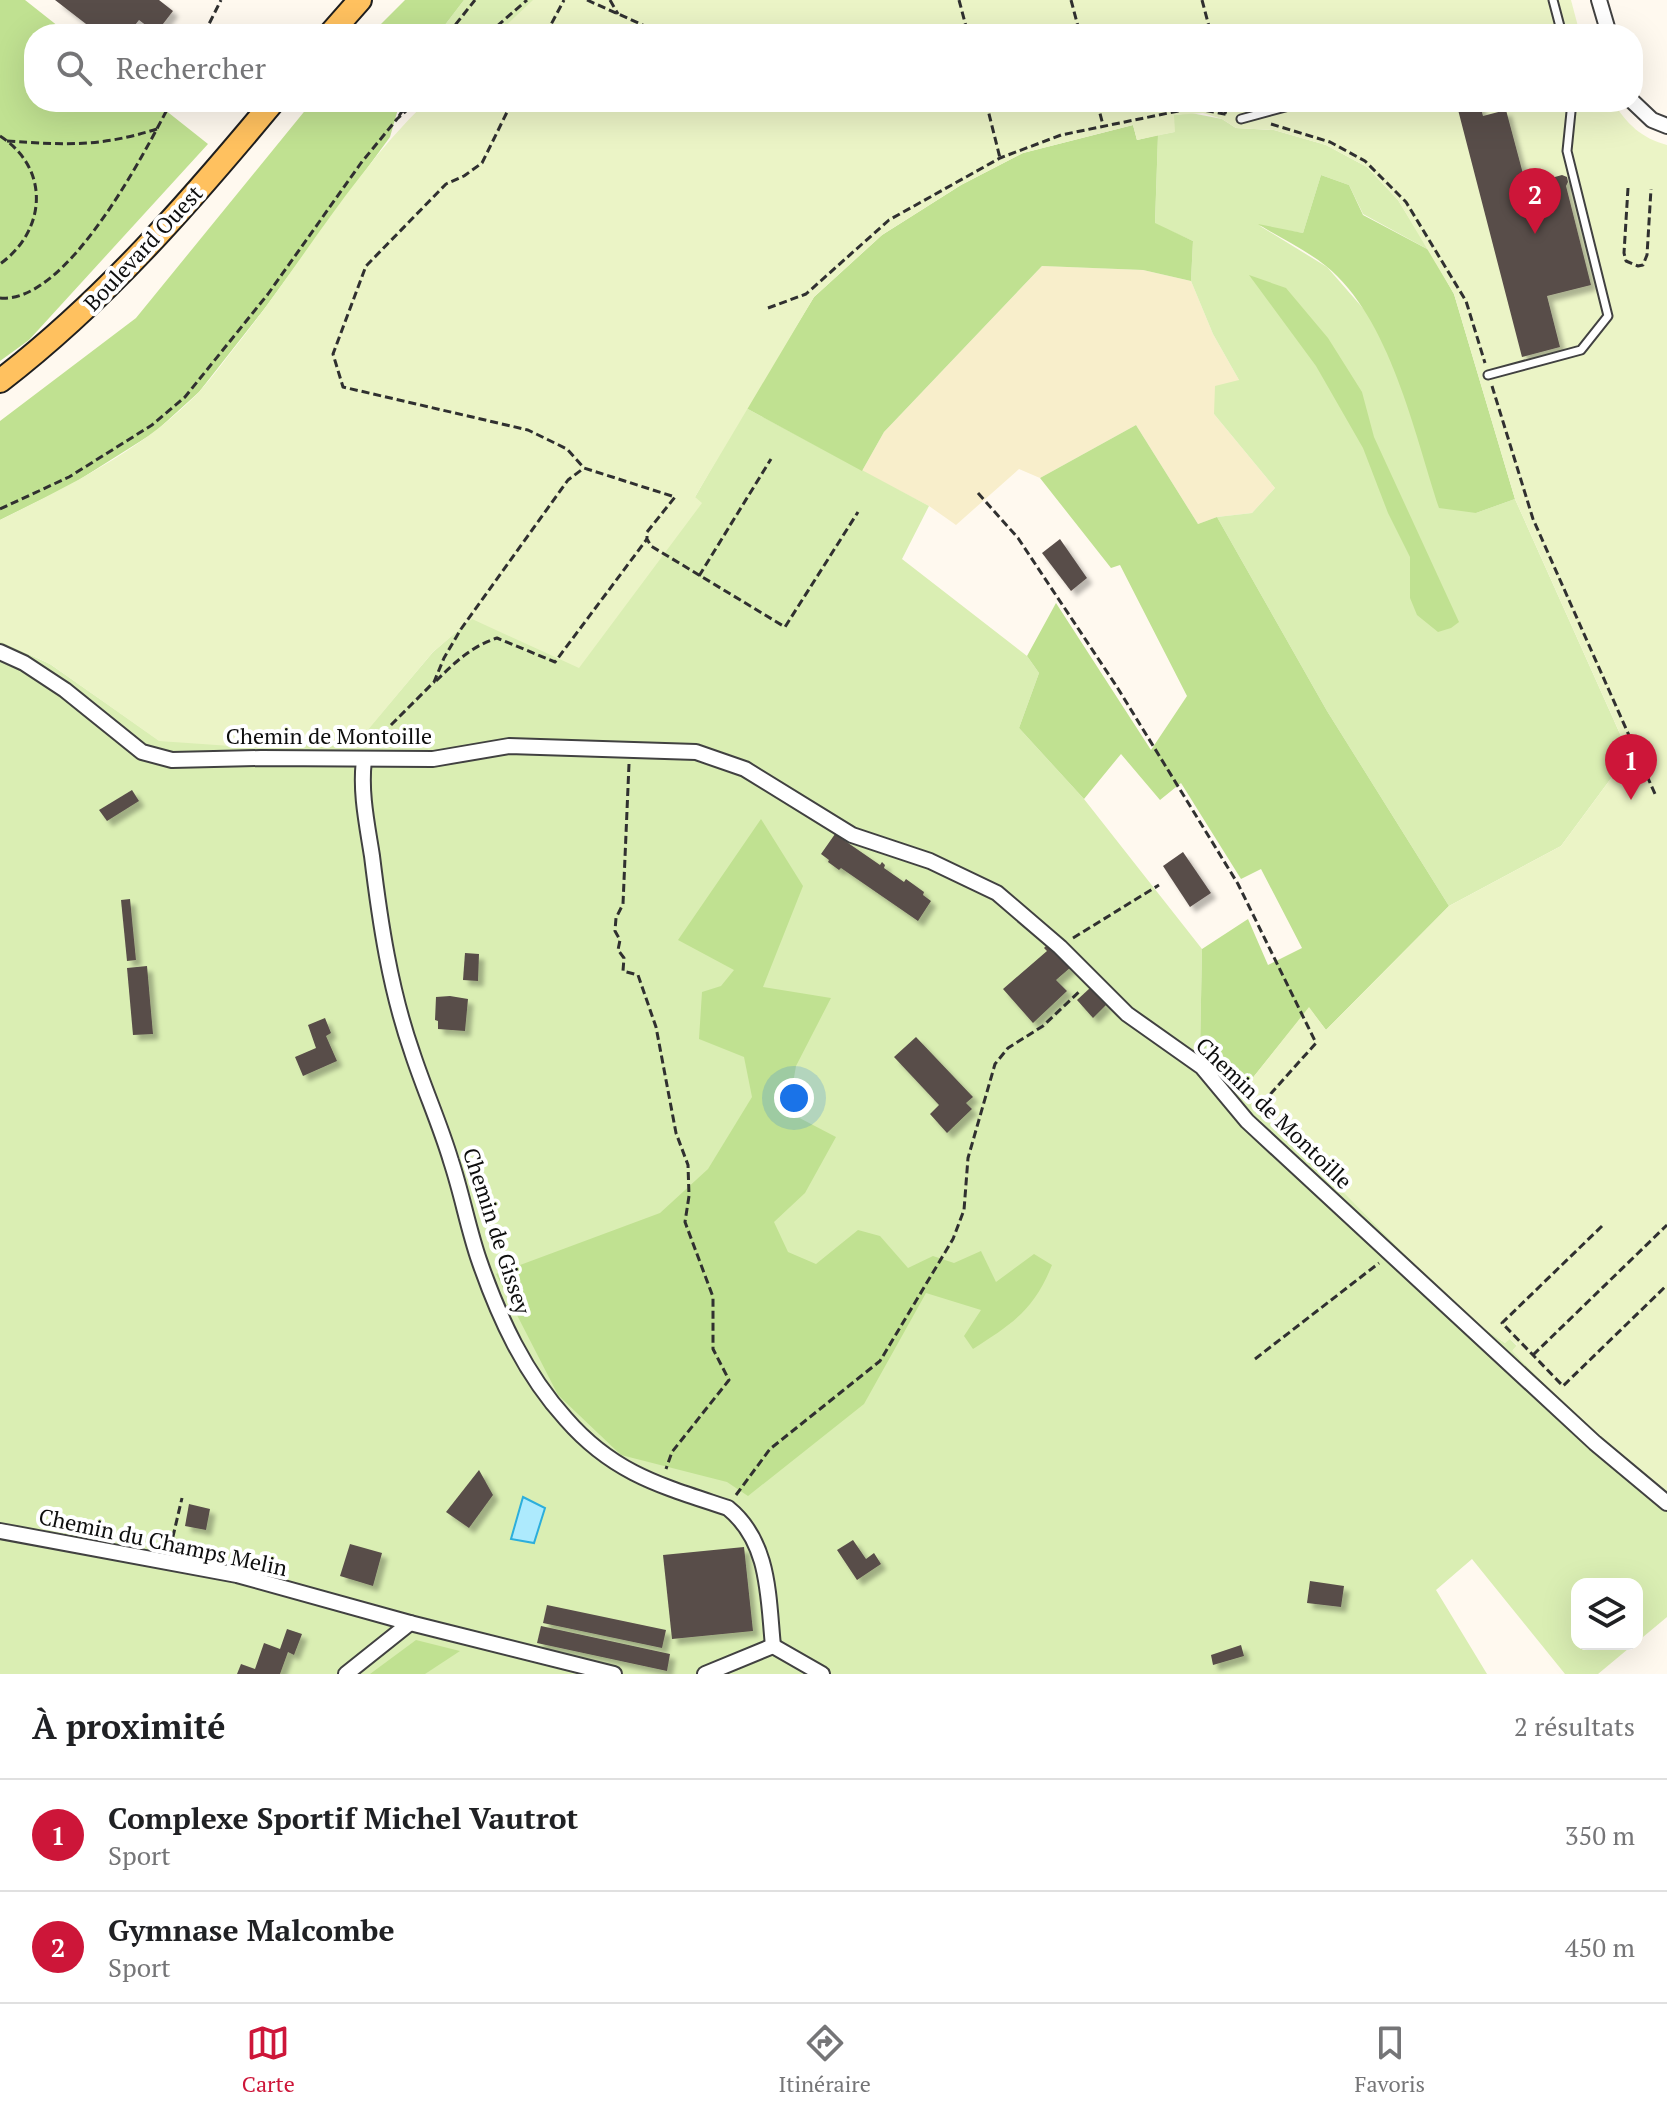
<!DOCTYPE html>
<html lang="fr">
<head>
<meta charset="utf-8">
<style>
	body { margin:0; font-family:"PT Serif",serif; background:#f6f6f6; color:#202124 }
	.controls { position:absolute; right:24px; bottom:24px; display:grid; overflow:hidden; border-radius:16px; box-shadow:0 8px 32px #0002 }
	.controls button { width:72px; height:72px; display:grid; place-items:center; padding:0; border:0; border-bottom:2px solid #e0e0e0; background:#fff; color:#202124; font:40px sans-serif }
	.you { position:absolute; left:794px; top:1098px; width:28px; height:28px; margin:-20px; border:6px solid #fff; border-radius:50%; background:#1a73e8; box-shadow:0 0 0 12px #1a73e833 }
	.badge { display:grid; place-items:center; width:52px; height:52px; border-radius:50%; background:#cd1639; color:#fff; font-size:26px; font-weight:700 }
	.pin { position:absolute; translate:-50% -66px; filter:drop-shadow(0 2px 4px #0008) }
	.pin::after { content:''; position:absolute; top:42px; width:28px; height:24px; background:inherit; clip-path:polygon(0 0,100% 0,50% 100%) }
	.list { margin:0; padding:0; list-style:none }
	h2 { display:flex; justify-content:space-between; align-items:center; height:104px; margin:0; padding:0 32px; font-size:34px }
	h2 small { font-size:26px; font-weight:400; color:#757577 }
	.list li { display:grid; grid-template-columns:52px 1fr auto; gap:24px; align-items:center; box-sizing:border-box; height:112px; padding:0 32px; border-top:2px solid #e0e0e0 }
	.list b { display:block; font-size:30px; white-space:nowrap }
	.list p { margin:0; font-size:26px; white-space:nowrap; color:#757577 }
	.list em { font-size:26px; font-style:normal; color:#757577 }
	.icon { flex:none; width:44px; height:44px; fill:none; stroke:currentColor; stroke-width:2; stroke-linecap:round; stroke-linejoin:round }
	.map { position:relative; flex:none; width:1667px; height:1674px; overflow:hidden }
	.search { position:absolute; background:#fff; box-shadow:0 8px 32px #0002; left:24px; right:24px; top:24px; height:88px; display:flex; align-items:center; gap:20px; box-sizing:border-box; padding:0 28px; border-radius:32px; color:#757577; font-size:30px }
	.sheet { height:328px; background:#fff }
	nav { display:flex; justify-content:space-around; align-items:center; box-sizing:border-box; height:112px; border-top:2px solid #e0e0e0; background:#fff; font-size:22px; color:#757577 }
	nav a { display:grid; justify-items:center; gap:4px }
	nav .on { color:#cd1639 }
	.map>svg:first-child { display:block }
	.farmland { fill:#f8eecb }
	.green { fill:#daeeb3 }
	.forest { fill:#c0e191 }
	.pitch { fill:#ebf4c6 }
	.water { fill:#adeafd; stroke:#2caedc; stroke-width:2 }
	.building { fill:#584d49; filter:url(#shadow) }
	.lines { fill:none; stroke-linecap:round; stroke-linejoin:round }
	.lane-casing { stroke:#414141; stroke-width:11 }
	.street-casing { stroke:#414141; stroke-width:18 }
	.primary-casing { stroke:#1f1f1f; stroke-width:26 }
	.path { stroke:#303030; stroke-width:3; stroke-dasharray:8 4; stroke-linecap:butt }
	.lane { stroke:#fff; stroke-width:7 }
	.street { stroke:#fff; stroke-width:14 }
	.primary { stroke:#ffc15f; stroke-width:22 }
	.labels { text-anchor:middle; stroke-width:8; stroke-linejoin:round; paint-order:stroke }
	.street-label { font-size:22px; fill:#0e0e0e; stroke:#fff }
</style>
</head>
<body>
<div class="map">
<svg width="1667" height="1674" viewBox="0 0 1667 1674">
	<defs>
		<filter id="shadow"><feDropShadow dx="5.5" dy="5.5" stdDeviation="2" flood-color="#0004"/></filter>
	</defs>
	<rect width="100%" height="100%" fill="#fff9ef"/>
	<!-- farmland -->
	<path class="farmland" d="M1042 266 1143 270 1191 281 1213 334 1239 380 1214 414 1275 488 1252 513 1217 517 1198 524 1136 425 1040 478 1019 469 956 525 929 506 862 471 884 432Z"/>
	<!-- green -->
	<g class="green">
		<path d="M464 0H554L538 34H438Z"/>
		<path d="M1191 113 1222 119 1236 128 1274 130 1326 145 1367 167 1398 200 1429 250 1363 214 1349 185 1321 175 1303 233 1260 226 1327 267 1368 314 1476 513 1515 499 1629 754 1561 846 1449 906 1327 711 1217 517 1252 513 1275 488 1214 414 1215 386 1239 380 1213 334 1191 281 1193 241 1155 224 1158 135 1174 132V115Z"/>
		<path d="M746 408 929 506 902 559 1027 656 1039 673 1019 728 1084 799 1202 949 1200 1051 1243 1090 1464 1314 1505 1343 1509 1338 1517 1346 1513 1350 1667 1337V1617L1637 1642V1584H1577V1644H1634L1598 1674H1565L1472 1559 1436 1590 1487 1674H0V641L50 664 160 741 356 743 433 652 472 618 695 497Z"/>
	</g>
	<!-- forest -->
	<g class="forest">
		<path d="M0 0H25L68 34H34V102H155L208 144 29 340 0 361Z"/>
		<path d="M405 0H464L438 34H371Z"/>
		<path d="M312 102H400L390 137 265 308 199 392 155 432 71 485 0 520V421L136 318Z"/>
		<path d="M1133 125 1137 140 1158 135 1155 223 1193 241 1191 281 1143 270 1042 266 884 432 862 471 746 408 814 297 882 235 961 185 1023 153Z"/>
		<path d="M1321 175 1349 185 1363 215 1429 250 1454 294 1515 499 1476 513 1439 508C1414 432 1390 318 1326 266 1306 250 1280 238 1258 224L1303 233Z"/>
		<path d="M1249 275 1286 288 1328 338 1362 392 1374 437 1459 622 1451 628 1438 632 1417 615 1410 598V557L1388 513 1363 448 1316 366Z"/>
		<path d="M1136 425 1198 524 1217 517 1327 711 1449 906 1326 1030 1309 1008 1243 1090 1200 1051 1202 949 1248 919 1268 965 1302 948 1261 869 1241 879 1181 783 1160 800 1121 754 1084 799 1019 728 1039 673 1027 656 1056 603 1151 750 1187 696 1120 565 1111 568 1040 478Z"/>
		<path d="M761 819 803 886 763 987 831 998 796 1066 788 1112 836 1137 805 1193 774 1222 788 1252 816 1264 858 1230 880 1236 908 1268 933 1256 954 1263 981 1251 996 1282 1034 1254 1052 1265C1034 1310 1012 1324 973 1349L964 1336 981 1310 926 1293 864 1404 748 1496 727 1482 621 1455 558 1395 496 1274 660 1213 708 1169 752 1097 744 1057 699 1039 702 992 721 986 734 970 678 940Z"/>
		<path d="M416 1640 460 1651 425 1674H370Z"/>
	</g>
	<!-- pitch -->
	<g class="pitch">
		<path d="M533 0H1571L1580 34H497Z"/>
		<path d="M426 102H1613C1627 124 1641 138 1667 145V1496L1581 1422 1512 1351 1517 1345 1510 1339 1505 1343 1463 1314 1243 1090 1309 1007 1326 1030 1449 906 1561 846 1629 754 1515 499 1454 294 1398 200 1367 167 1326 145 1274 130 1236 128 1222 119 1203 113 1174 115 1175 132 1137 140 1133 125 1023 153 961 185 882 235 814 297 695 497 702 503 579 668 472 619 433 652 357 743 245 747 159 741 50 664 0 641V520C70 485 143 450 198 393 213 377 226 358 240 341 302 262 353 173 426 102Z"/>
	</g>
	<!-- water -->
	<path class="water" d="M523 1497 545 1508 534 1543 511 1539Z"/>
	<!-- building -->
	<g class="building">
		<path d="M55 0H159L173 11 156 33 139 20 128 34H99Z"/>
		<path d="M1456 102H1479L1483 116 1506 110 1526 185 1562 175 1567 177 1568 182 1566 186 1591 285 1547 296 1560 347 1522 357Z"/>
		<path d="M1060 539 1087 578 1071 591 1042 553Z"/>
		<path d="M132 790 139 801 107 821 99 810Z"/>
		<path d="M835 834 880 865 882 862 885 865 884 868 904 882 906 879 924 892 923 895 931 901 918 921 841 868 839 870 828 862 829 860 821 854Z"/>
		<path d="M1183 852 1211 893 1190 907 1163 866Z"/>
		<path d="M130 899 136 960 127 961 121 900Z"/>
		<path d="M1048 944 1071 967 1056 980 1067 991 1033 1023 1003 989 1047 951 1044 948Z"/>
		<path d="M465 953 479 954 478 981 463 980Z"/>
		<path d="M147 966 153 1034 133 1035 127 968Z"/>
		<path d="M1090 988 1106 1005 1093 1018 1077 1000Z"/>
		<path d="M450 996 468 999 465 1031 438 1029V1021L435 1020 436 997Z"/>
		<path d="M325 1018 331 1033 326 1036 337 1061 303 1076 295 1057 316 1048 308 1025Z"/>
		<path d="M916 1037 973 1097 966 1103 972 1109 947 1133 930 1114 939 1105 894 1057Z"/>
		<path d="M479 1470 493 1495 469 1528 446 1512Z"/>
		<path d="M189 1504 210 1509 206 1530 185 1526Z"/>
		<path d="M853 1540 866 1559 874 1553 881 1564 857 1580 837 1550Z"/>
		<path d="M350 1544 382 1553 373 1586 340 1576Z"/>
		<path d="M744 1547 753 1631 672 1639 663 1555Z"/>
		<path d="M1310 1581 1344 1586 1341 1607 1307 1603Z"/>
		<path d="M547 1605 666 1630 662 1648 543 1623Z"/>
		<path d="M541 1626 670 1654 667 1671 537 1643Z"/>
		<path d="M287 1629 302 1634 294 1655 288 1652 280 1674H237L241 1664 255 1669 264 1643 280 1649Z"/>
		<path d="M1241 1645 1244 1656 1213 1665 1211 1655Z"/>
	</g>
	<g class="lines">
		<defs>
			<g id="lane">
				<path d="M1553 0 1562 34"/>
				<path d="M1241 119 1304 102"/>
				<path d="M1488 375 1581 350 1608 316 1567 151 1572 102"/>
			</g>
			<g id="street">
				<path d="M1599 0 1609 34"/>
				<path d="M1633 102 1652 120 1667 126"/>
				<path d="M0 652 24 663 65 690 142 752 172 760 261 758 433 759 509 746 696 752 745 769 852 835 930 861 997 893 1060 947 1127 1014 1202 1067 1247 1121 1595 1443 1667 1503"/>
				<path d="M364 760C360 792 367 824 372 856 380 922 390 989 412 1052 424 1089 440 1124 451 1161 462 1194 468 1228 479 1260 499 1318 525 1374 566 1419 614 1474 662 1486 728 1508 770 1542 768 1597 773 1646"/>
				<path d="M0 1531 237 1575 410 1623 614 1674"/>
				<path d="M773 1646 822 1674"/>
				<path d="M346 1674 410 1623"/>
				<path d="M705 1674 773 1646"/>
			</g>
			<g id="primary">
				<path d="M330 34 360 0"/>
				<path d="M0 381C104 301 189 203 273 102"/>
			</g>
		</defs>
		<!-- lane casing -->
		<use href="#lane" class="lane-casing"/>
		<!-- street casing -->
		<use href="#street" class="street-casing"/>
		<!-- primary casing -->
		<use href="#primary" class="primary-casing"/>
		<!-- path -->
		<g class="path">
			<path d="M587 0 663 34"/>
			<path d="M610 0 618 14"/>
			<path d="M959 0 968 34"/>
			<path d="M1071 0 1080 34"/>
			<path d="M1202 0 1211 34"/>
			<path d="M204 34 221 0"/>
			<path d="M448 34 475 0"/>
			<path d="M488 34 527 0"/>
			<path d="M546 34 564 0"/>
			<path d="M512 102 482 163 464 176 446 184 366 266 333 354 343 387 528 430 567 449 584 468 675 497 647 532V539L651 546 785 627 858 512"/>
			<path d="M986 102 1000 158"/>
			<path d="M1097 102 1103 125"/>
			<path d="M1482 102 1485 111 1518 102"/>
			<path d="M1225 114 1228 102"/>
			<path d="M399 116 408 102"/>
			<path d="M1271 124 1330 142 1365 161 1406 202 1466 301 1485 363"/>
			<path d="M0 136C51 169 46 231 0 264"/>
			<path d="M7 141C66 145 100 147 157 129"/>
			<path d="M1628 188 1624 253 1626 261 1638 266 1643 265 1647 255 1651 189"/>
			<path d="M0 298C67 304 144 154 171 102"/>
			<path d="M768 308 806 294 889 220 1000 158 1061 135 1193 108 1229 115"/>
			<path d="M1492 386 1533 519 1655 794"/>
			<path d="M978 493 1018 538 1117 687 1238 884 1316 1043 1257 1109"/>
			<path d="M0 509 69 477 152 425 185 397 268 294 361 163 397 119 416 102"/>
			<path d="M699 576 771 459"/>
			<path d="M436 681C454 663 472 646 497 638L555 662 647 539"/>
			<path d="M374 742 434 682 444 658 461 629 568 480 584 468"/>
			<path d="M629 764 623 904 616 918 615 931 620 940 618 950 624 958 623 971 638 975 656 1027 676 1133 688 1165 689 1196 685 1222 713 1297V1349L729 1380 672 1452 666 1469"/>
			<path d="M1073 938 1159 885"/>
			<path d="M1602 1226 1502 1323 1563 1386 1667 1285"/>
			<path d="M1533 1355 1667 1225"/>
			<path d="M1255 1359 1379 1263"/>
			<path d="M736 1495 770 1449 880 1361 953 1239 964 1210 968 1158 995 1064 1008 1048 1043 1026 1081 990"/>
			<path d="M170 1549 182 1498"/>
		</g>
		<!-- lane -->
		<use href="#lane" class="lane"/>
		<!-- street -->
		<use href="#street" class="street"/>
		<!-- primary -->
		<use href="#primary" class="primary"/>
	</g>
	<g class="labels">
		<!-- street labels -->
		<g class="street-label">
			<text transform="translate(143 248) rotate(-47)" y="8">Boulevard Ouest</text>
			<text x="329" y="744">Chemin de Montoille</text>
			<text transform="translate(1274 1113) rotate(44)" y="8">Chemin de Montoille</text>
			<text transform="translate(497 1231) rotate(72)" y="8">Chemin de Gissey</text>
			<text transform="translate(163 1542) rotate(12)" y="8">Chemin du Champs Melin</text>
		</g>
	</g>
</svg>
<div class="controls">
<button><svg class="icon" aria-label="layers" viewBox="0 0 24 24"><path d="M12 4l9 5-9 5-9-5zM3 14l9 5 9-5"/></svg></button>
</div>
<div class="you"></div>
<div class="pin badge" style="left:1631px;top:800px">1</div>
<div class="pin badge" style="left:1535px;top:234px">2</div>
<div class="search"><svg class="icon" aria-label="search" viewBox="0 0 24 24"><circle cx="10" cy="10" r="6"/><path d="M15 15l6 6"/></svg>Rechercher</div>
</div>
<section class="sheet">
<h2>À proximité<small>2 résultats</small></h2>
<ul class="list">
<li><span class="badge">1</span><div><b>Complexe Sportif Michel Vautrot</b><p>Sport</p></div><em>350 m</em></li>
<li><span class="badge">2</span><div><b>Gymnase Malcombe</b><p>Sport</p></div><em>450 m</em></li>
</ul>
</section>
<nav>
<a class="on"><svg class="icon" aria-label="map" viewBox="0 0 24 24"><path d="M3 6l6-2 6 2 6-2v14l-6 2-6-2-6 2zM9 4v14M15 6v14"/></svg>Carte</a>
<a><svg class="icon" aria-label="directions" viewBox="0 0 24 24"><path d="M12 3l9 9-9 9-9-9zM9 14v-3h6M13 9l2 2-2 2"/></svg>Itinéraire</a>
<a><svg class="icon" aria-label="saved" viewBox="0 0 24 24"><path d="M7 4h10v16l-5-4-5 4z"/></svg>Favoris</a>
</nav>
</body>
</html>
